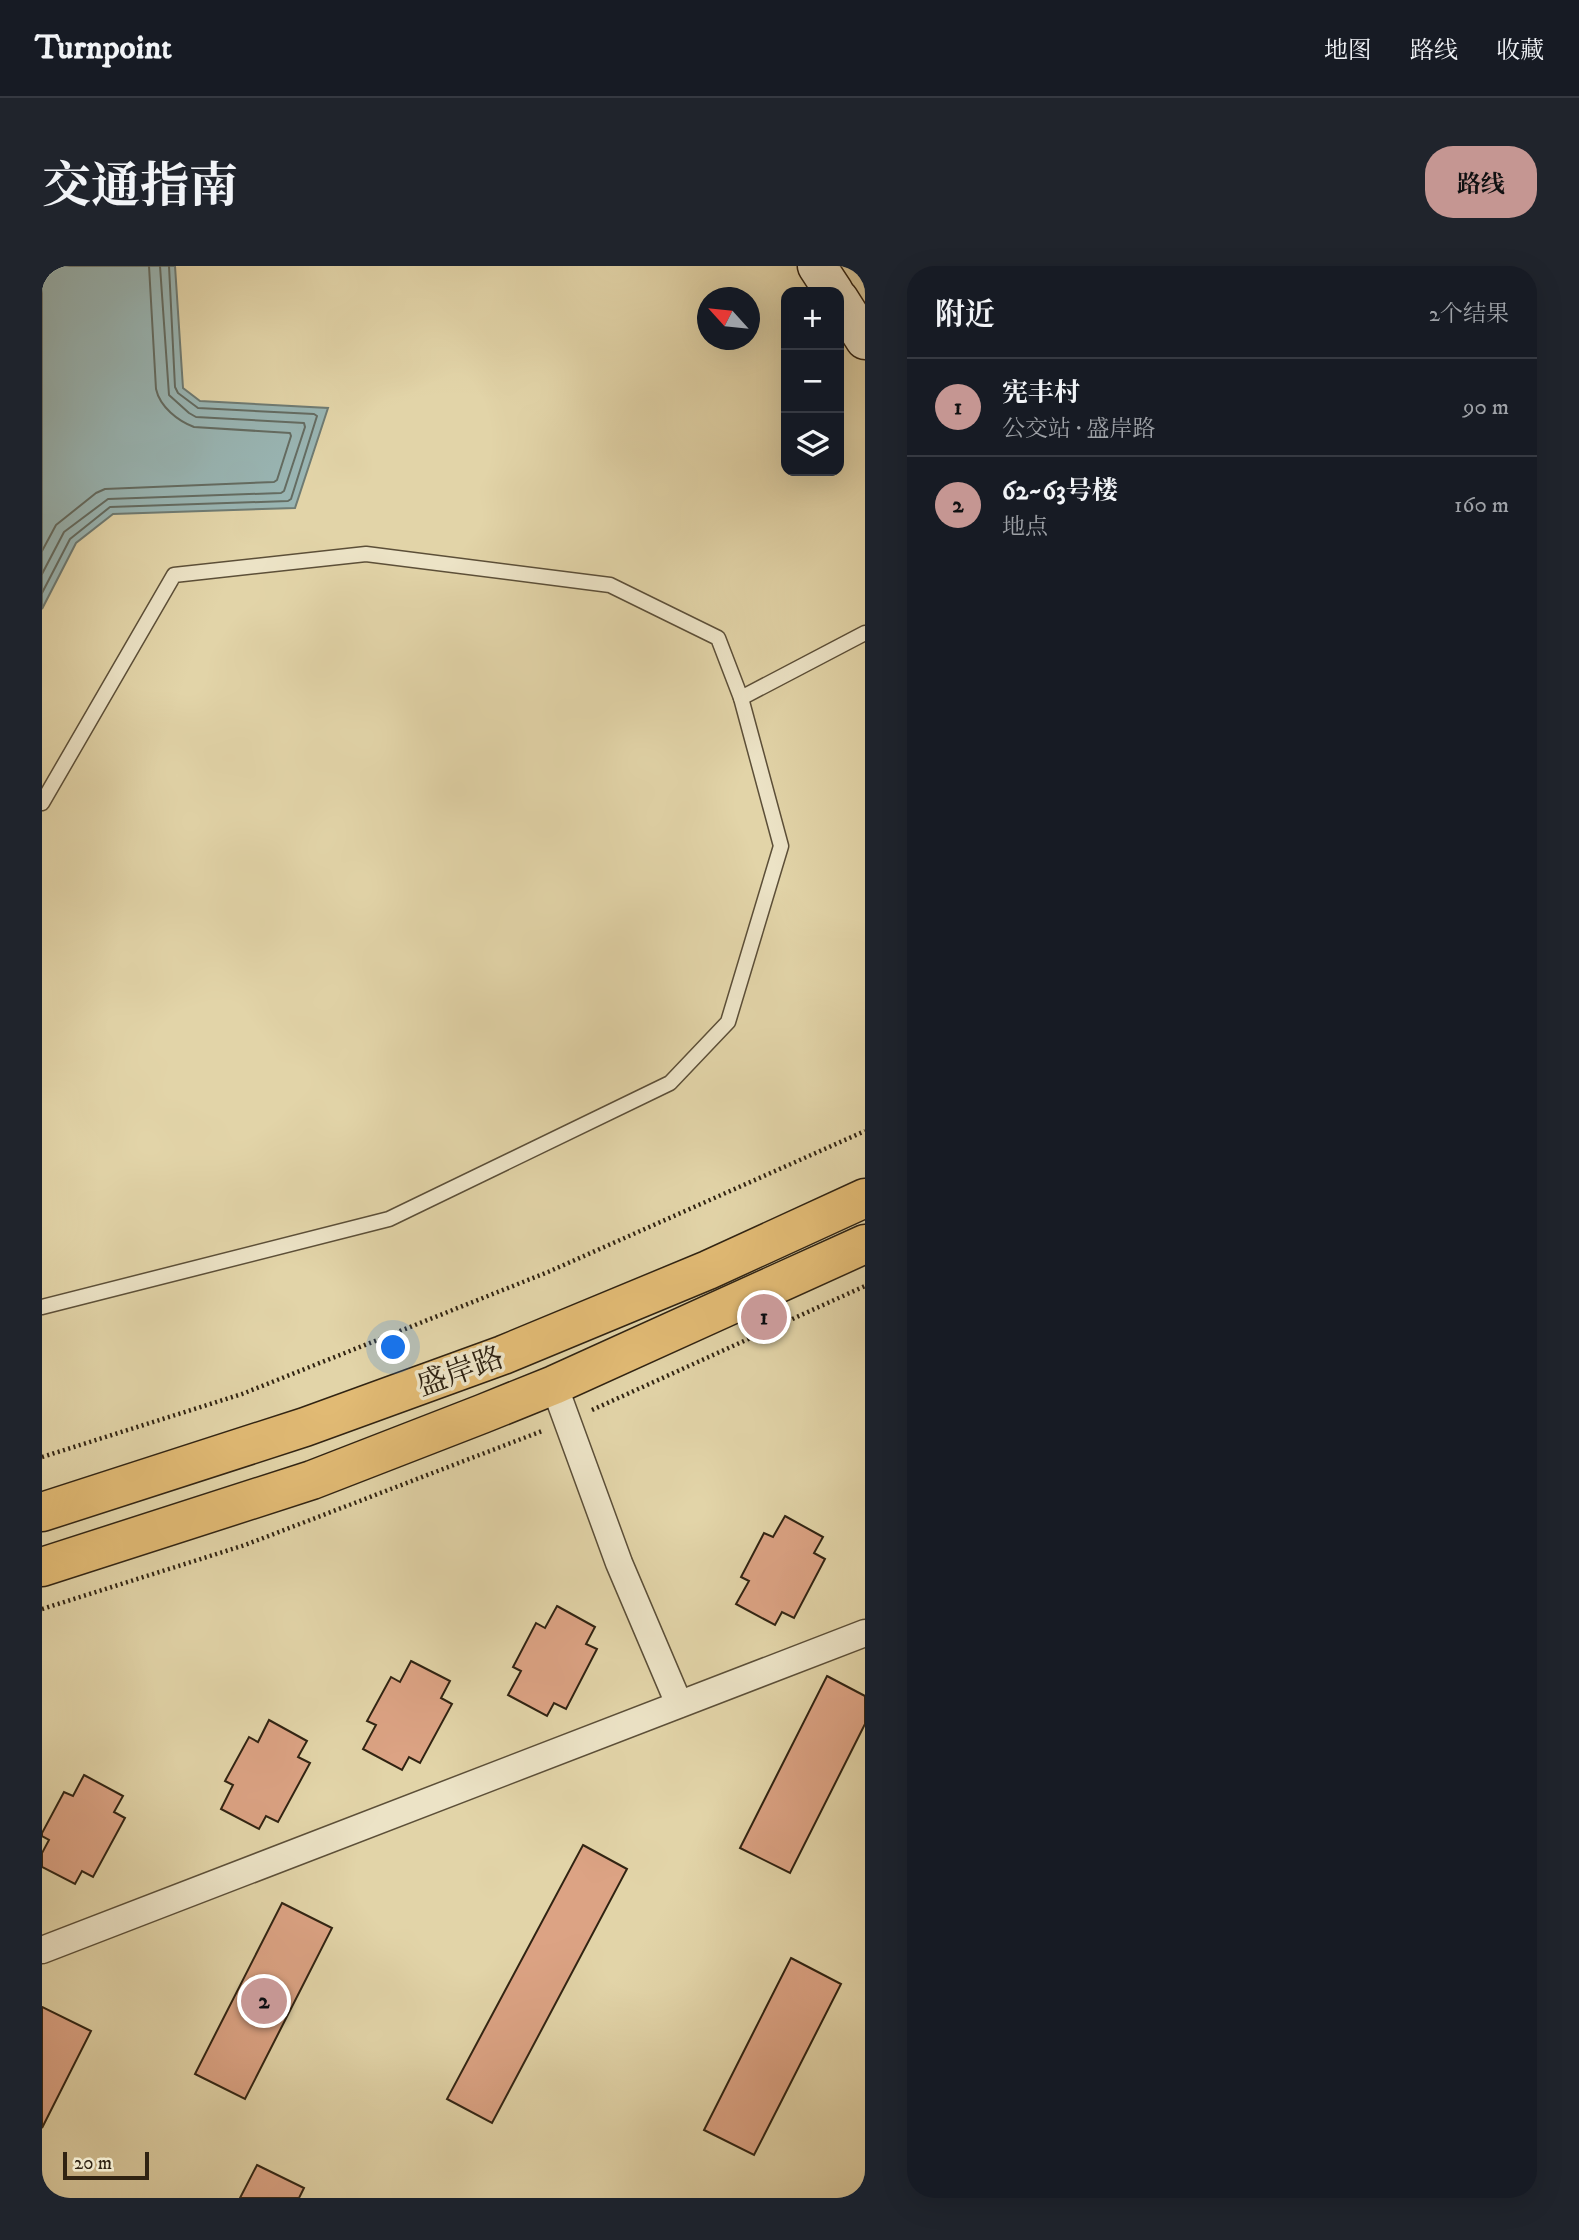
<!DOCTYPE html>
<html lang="zh">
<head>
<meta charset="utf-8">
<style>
	body { margin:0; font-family:"IM FELL DW Pica","Noto Serif SC",serif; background:#20242c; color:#f1f3f6 }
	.controls { position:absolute; right:21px; top:21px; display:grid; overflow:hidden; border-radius:14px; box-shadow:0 7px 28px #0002 }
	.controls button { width:63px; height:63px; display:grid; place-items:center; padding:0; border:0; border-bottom:2px solid #363941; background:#171b24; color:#f1f3f6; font:35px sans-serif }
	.compass { position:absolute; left:655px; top:21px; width:63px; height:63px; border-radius:50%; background:#171b24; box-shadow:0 7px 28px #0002; rotate:297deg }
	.scale { position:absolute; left:21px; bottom:18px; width:86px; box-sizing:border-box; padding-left:7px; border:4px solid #302312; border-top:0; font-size:19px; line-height:24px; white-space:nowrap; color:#302312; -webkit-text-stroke:5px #ece3c6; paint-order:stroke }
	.you { position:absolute; left:352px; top:1082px; width:24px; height:24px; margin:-18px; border:5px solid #fff; border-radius:50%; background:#1a73e8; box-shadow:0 0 0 10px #1a73e833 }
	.badge { display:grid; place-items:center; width:46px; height:46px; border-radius:50%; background:#c59692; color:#111; font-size:23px; font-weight:700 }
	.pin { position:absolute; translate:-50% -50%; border:4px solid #fff; box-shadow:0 2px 7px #0006 }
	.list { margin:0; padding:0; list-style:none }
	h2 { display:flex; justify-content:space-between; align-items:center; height:91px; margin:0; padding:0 28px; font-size:30px }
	h2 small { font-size:23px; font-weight:400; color:#9ea1a6 }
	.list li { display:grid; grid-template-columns:46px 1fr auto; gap:21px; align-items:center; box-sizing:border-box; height:98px; padding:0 28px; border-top:2px solid #363941 }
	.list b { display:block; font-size:26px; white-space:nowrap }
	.list p { margin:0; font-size:23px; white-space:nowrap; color:#9ea1a6 }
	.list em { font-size:23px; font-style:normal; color:#9ea1a6 }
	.icon { flex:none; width:38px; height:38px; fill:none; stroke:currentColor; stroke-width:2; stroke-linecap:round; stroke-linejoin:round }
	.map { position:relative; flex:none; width:823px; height:1932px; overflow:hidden; border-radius:28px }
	header { display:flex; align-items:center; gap:42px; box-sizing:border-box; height:98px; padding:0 35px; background:#171b24; border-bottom:2px solid #363941 }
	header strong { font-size:33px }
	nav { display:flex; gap:38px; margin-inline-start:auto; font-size:24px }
	.intro { display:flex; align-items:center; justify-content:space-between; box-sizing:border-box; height:168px; padding:0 42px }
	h1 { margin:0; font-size:49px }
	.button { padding:18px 32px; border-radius:28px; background:#c59692; color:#111; font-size:24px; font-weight:700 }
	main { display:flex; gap:42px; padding:0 42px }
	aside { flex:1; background:#171b24; border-radius:28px; box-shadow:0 7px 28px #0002 }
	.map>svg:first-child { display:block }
	.water { fill:#99b5b3; stroke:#6f7b73; stroke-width:2 }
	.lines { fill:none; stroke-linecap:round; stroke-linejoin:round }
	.shore { stroke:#646c62; stroke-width:2 }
	.building { fill:#dca384; stroke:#302312; stroke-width:2 }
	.service-casing { stroke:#5c4f38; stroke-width:17 }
	.minor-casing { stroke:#5c4f38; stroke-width:29 }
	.secondary-casing { stroke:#302312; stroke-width:41 }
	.primary-casing { stroke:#302312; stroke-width:41 }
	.path { stroke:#302312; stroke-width:4.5; stroke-dasharray:2 3.5; stroke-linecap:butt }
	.service { stroke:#ece3c6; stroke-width:14 }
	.minor { stroke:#ece3c6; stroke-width:26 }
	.secondary { stroke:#ece3c6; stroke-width:38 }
	.primary { stroke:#e1ba74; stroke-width:38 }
	.labels { text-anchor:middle; stroke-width:7; stroke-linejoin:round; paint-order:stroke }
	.street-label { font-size:30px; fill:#302312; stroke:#ece3c6 }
</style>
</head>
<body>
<header>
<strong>Turnpoint</strong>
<nav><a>地图</a><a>路线</a><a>收藏</a></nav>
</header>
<div class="intro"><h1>交通指南</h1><a class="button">路线</a></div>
<main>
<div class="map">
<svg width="823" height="1932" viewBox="0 0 823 1932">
	<rect width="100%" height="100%" fill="#e2d4a8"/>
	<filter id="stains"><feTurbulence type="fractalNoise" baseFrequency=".00286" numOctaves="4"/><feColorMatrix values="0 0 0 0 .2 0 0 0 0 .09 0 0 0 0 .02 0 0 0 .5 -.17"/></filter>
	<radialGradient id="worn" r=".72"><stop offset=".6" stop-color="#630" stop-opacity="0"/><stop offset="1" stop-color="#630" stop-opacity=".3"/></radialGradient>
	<!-- water -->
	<path class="water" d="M0 0H133L141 122 158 135 286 142 253 242 71 248 34 277 0 343Z"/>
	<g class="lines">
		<!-- shore -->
		<g class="shore">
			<path d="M0 285 14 259 54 227 63 223 232 216 235 214 249 170 248 167 152 161C136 155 118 141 114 123L107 0"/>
			<path d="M0 308 22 266 66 233 239 227 242 225 263 161 262 157 154 151 147 147 127 129 118 0"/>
			<path d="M0 327 28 273 68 241 246 235 249 233 275 150 272 148 156 142 136 127 133 121 127 0"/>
		</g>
	</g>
	<!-- building -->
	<g class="building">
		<path d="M743 1250 781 1271 772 1287 783 1293 752 1352 740 1346 733 1359 694 1338 707 1315 699 1311 722 1267 731 1271Z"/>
		<path d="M515 1340 553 1361 544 1378 555 1383 524 1443 512 1437 505 1450 466 1429 479 1405 471 1401 494 1357 503 1362Z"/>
		<path d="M369 1395 408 1415 399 1432 410 1438 378 1497 367 1491 360 1504 321 1483 334 1459 325 1455 349 1411 358 1416Z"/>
		<path d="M785 1410 823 1430V1458L748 1607 698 1582Z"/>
		<path d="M227 1454 265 1475 256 1491 268 1497 236 1556 224 1550 217 1563 179 1543 191 1519 183 1515 207 1471 216 1476Z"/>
		<path d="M42 1509 81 1530 72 1546 83 1552 51 1611 40 1605 33 1618 0 1601V1587L7 1574 0 1570V1567L22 1526 31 1530Z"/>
		<path d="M541 1579 585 1603 450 1857 405 1833Z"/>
		<path d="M240 1637 290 1662 203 1833 153 1808Z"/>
		<path d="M749 1692 799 1718 712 1889 662 1864Z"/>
		<path d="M0 1741 49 1765 0 1862Z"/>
		<path d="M215 1899 262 1922 257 1932H198Z"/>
	</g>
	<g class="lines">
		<defs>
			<g id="service">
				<path d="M699 432 823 367"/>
				<path d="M0 537 132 309 324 288 568 319 676 372 699 432 739 580 686 756 628 817 347 953 0 1041"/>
			</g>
			<g id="minor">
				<path d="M512 1119 577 1297 637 1438"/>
				<path d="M0 1684 823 1367"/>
			</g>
			<g id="secondary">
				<path d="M775 0 792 26"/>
				<path d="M797 33 823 74"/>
			</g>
			<g id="primary">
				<path d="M0 1246 263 1161 461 1089 666 1004 823 932"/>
				<path d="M0 1301 270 1214 440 1148 512 1119 823 978"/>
			</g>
		</defs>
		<!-- service casing -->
		<use href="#service" class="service-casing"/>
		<!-- minor casing -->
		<use href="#minor" class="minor-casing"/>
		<!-- secondary casing -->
		<use href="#secondary" class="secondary-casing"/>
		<!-- primary casing -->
		<use href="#primary" class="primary-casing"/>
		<!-- path -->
		<g class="path">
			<path d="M550 1144 823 1020"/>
			<path d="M0 1191 200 1128 506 1006 823 865"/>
			<path d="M0 1343 203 1279 500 1165"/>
		</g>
		<!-- service -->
		<use href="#service" class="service"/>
		<!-- minor -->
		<use href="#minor" class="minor"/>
		<!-- secondary -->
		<use href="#secondary" class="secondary"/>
		<!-- primary -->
		<use href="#primary" class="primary"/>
	</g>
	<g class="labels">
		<!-- street labels -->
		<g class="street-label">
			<text transform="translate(418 1105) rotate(-20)" y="10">盛岸路</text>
		</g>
	</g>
	<rect width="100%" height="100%" filter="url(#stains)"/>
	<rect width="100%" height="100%" fill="url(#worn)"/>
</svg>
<div class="controls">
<button>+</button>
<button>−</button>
<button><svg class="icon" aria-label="layers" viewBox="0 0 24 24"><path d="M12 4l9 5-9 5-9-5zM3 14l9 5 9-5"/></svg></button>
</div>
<svg class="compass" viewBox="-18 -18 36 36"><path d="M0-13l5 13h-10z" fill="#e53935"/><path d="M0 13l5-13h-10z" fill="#9ea1a6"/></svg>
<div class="scale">20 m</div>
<div class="you"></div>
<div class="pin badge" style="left:722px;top:1051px">1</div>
<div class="pin badge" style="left:222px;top:1735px">2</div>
</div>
<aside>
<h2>附近<small>2个结果</small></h2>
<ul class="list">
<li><span class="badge">1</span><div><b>宪丰村</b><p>公交站 · 盛岸路</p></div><em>90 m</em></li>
<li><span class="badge">2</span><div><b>62~63号楼</b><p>地点</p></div><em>160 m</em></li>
</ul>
</aside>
</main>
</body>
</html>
